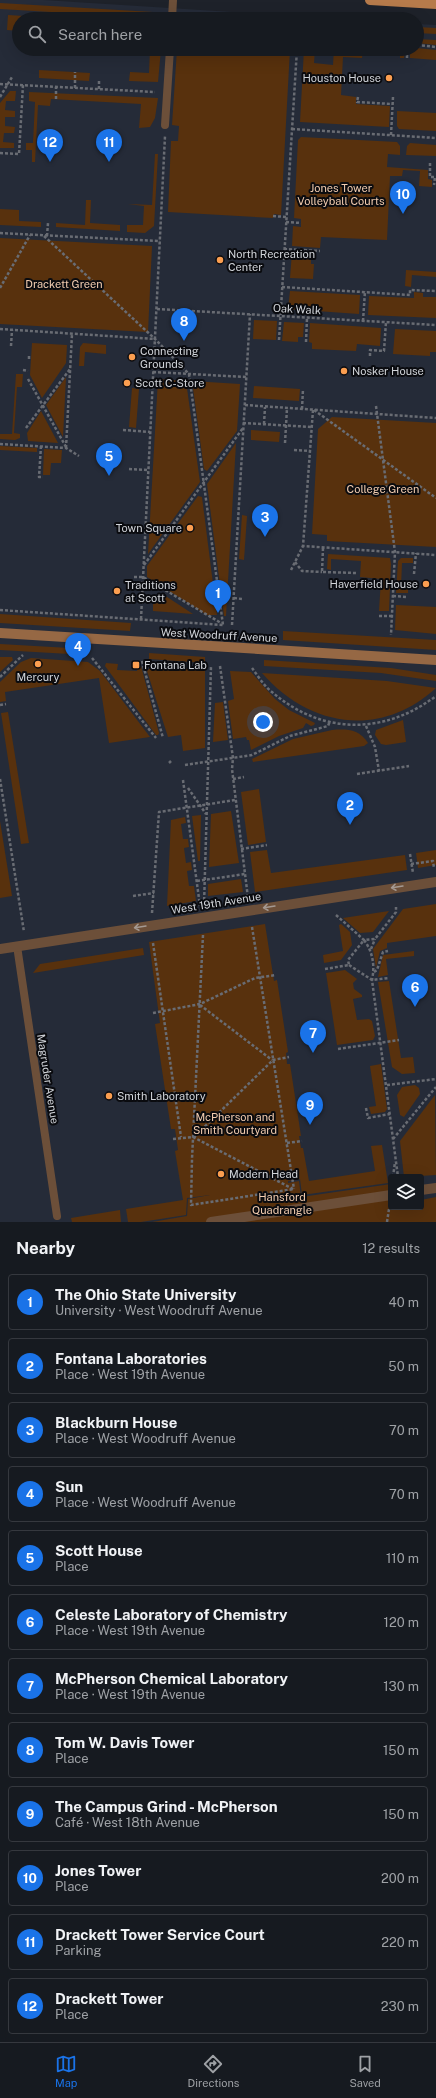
<!DOCTYPE html>
<html lang="en">
<head>
<meta charset="utf-8">
<style>
	body { margin:0; font-family:"Public Sans",sans-serif; background:#1f2329; color:#f1f3f6 }
	.controls { position:absolute; right:12px; bottom:12px; display:grid; overflow:hidden; border-radius:4px; box-shadow:0 4px 16px #0002 }
	.controls button { width:36px; height:36px; display:grid; place-items:center; padding:0; border:0; border-bottom:1px solid #35383e; background:#161a20; color:#f1f3f6; font:20px sans-serif }
	.you { position:absolute; left:263px; top:722px; width:14px; height:14px; margin:-10px; border:3px solid #fff; border-radius:50%; background:#1a73e8; box-shadow:0 0 0 6px #1a73e833 }
	.badge { display:grid; place-items:center; width:26px; height:26px; border-radius:50%; background:#1a73e8; color:#fff; font-size:13px; font-weight:700 }
	.pin { position:absolute; translate:-50% -33px; filter:drop-shadow(0 1px 2px #0008) }
	.pin::after { content:''; position:absolute; top:21px; width:14px; height:12px; background:inherit; clip-path:polygon(0 0,100% 0,50% 100%) }
	.list { margin:0; padding:0; list-style:none }
	h2 { display:flex; justify-content:space-between; align-items:center; height:52px; margin:0; padding:0 16px; font-size:17px }
	h2 small { font-size:13px; font-weight:400; color:#9ea1a5 }
	.list li { display:grid; grid-template-columns:26px 1fr auto; gap:12px; align-items:center; box-sizing:border-box; height:56px; margin:0 8px 8px; padding:0 8px; border:1px solid #35383e; border-radius:4px }
	.list b { display:block; font-size:15px; white-space:nowrap }
	.list p { margin:0; font-size:13px; white-space:nowrap; color:#9ea1a5 }
	.list em { font-size:13px; font-style:normal; color:#9ea1a5 }
	.icon { flex:none; width:22px; height:22px; fill:none; stroke:currentColor; stroke-width:2; stroke-linecap:round; stroke-linejoin:round }
	.map { position:relative; flex:none; width:436px; height:1222px; overflow:hidden }
	.search { position:absolute; background:#161a20; box-shadow:0 4px 16px #0002; left:12px; right:12px; top:12px; height:44px; display:flex; align-items:center; gap:10px; box-sizing:border-box; padding:0 14px; border-radius:22px; color:#9ea1a5; font-size:15px }
	.sheet { height:820px; background:#161a20 }
	nav { display:flex; justify-content:space-around; align-items:center; box-sizing:border-box; height:56px; border-top:1px solid #35383e; background:#161a20; font-size:11px; color:#9ea1a5 }
	nav a { display:grid; justify-items:center; gap:2px }
	nav .on { color:#1a73e8 }
	.map>svg:first-child { display:block }
	.built { fill:#252b38; fill-rule:evenodd }
	.green { fill:#58310d }
	.lines { fill:none; stroke-linecap:round; stroke-linejoin:round }
	.path { stroke:#696c73; stroke-width:2.5; stroke-dasharray:3 2; stroke-linecap:butt }
	.lane { stroke:#6c4f39; stroke-width:8 }
	.street { stroke:#6c4f39; stroke-width:10 }
	.secondary { stroke:#966844; stroke-width:10 }
	.primary { stroke:#b67b4b; stroke-width:10 }
	.path-bridge { stroke:#696c73; stroke-width:2.5; stroke-dasharray:3 2; stroke-linecap:butt }
	.oneway { stroke:#a49992 }
	.poi-dot { fill:#fb9e50; stroke:#0a0b0f; stroke-width:1.5 }
	.labels { text-anchor:middle; stroke-width:4; stroke-linejoin:round; paint-order:stroke }
	.poi-label { font-size:11px; fill:#d2d5da; stroke:#0a0b0f; text-anchor:start }
	.park-label { font-size:11px; fill:#f3cdb0; stroke:#0a0b0f }
	.street-label { font-size:11px; fill:#d2d5da; stroke:#0a0b0f }
</style>
</head>
<body>
<div class="map">
<svg width="436" height="1222" viewBox="0 0 436 1222">
	<rect width="100%" height="100%" fill="#1e222a"/>
	<!-- built -->
	<path class="built" d="M0 0H43L344 19H19V49H417V24L436 25V1222H0ZM391 1177H421V1207H391Z"/>
	<!-- green -->
	<g class="green">
		<path d="M0 3 153 12V18L0 9Z"/>
		<path d="M189 13 287 19H189Z"/>
		<path d="M8 15 73 19H19V31L7 30Z"/>
		<path d="M417 27 436 28V34L417 33Z"/>
		<path d="M417 39 436 40V45L417 43Z"/>
		<path d="M417 48 436 50V60L410 58V49Z"/>
		<path d="M150 49H161L158 82 129 81 130 72 149 73Z"/>
		<path d="M177 49H290L281 215 274 214 273 218 168 212 171 141H178L179 126 172 125Z"/>
		<path d="M304 49H315L314 63 333 65 334 49H405L404 58H400V51L363 50 362 58 343 57 341 95 356 97V104L390 106 389 127 300 122Z"/>
		<path d="M39 70 90 73 89 81 39 78Z"/>
		<path d="M10 91H16L15 101H6L5 110 15 111V117H5V126L15 127 14 133H4L3 142 14 143V148H0V103Z"/>
		<path d="M29 92 158 98 155 118 150 127 139 128 141 104 51 99 50 106 38 105 35 162H32V150H26V143H33L35 102 29 101Z"/>
		<path d="M397 111 436 113V131L399 129 397 126Z"/>
		<path d="M301 137 397 142 400 146V155L388 154 387 167 428 170V179L432 180V187L419 186 420 171 403 170 402 176H390L387 240 321 237 320 248 292 246 293 226 301 227V219L294 218 298 140Z"/>
		<path d="M410 143 436 145V156L406 155 407 146Z"/>
		<path d="M155 154H158L154 226 145 233 127 232V225H143L144 206 128 204 152 205Z"/>
		<path d="M86 200H91L90 223 120 225V231L56 227V223L85 225Z"/>
		<path d="M0 209 19 210V221L41 222V227L0 225Z"/>
		<path d="M0 238 152 246 148 332 0 324Z"/>
		<path d="M292 252 311 253V264H314L313 279 290 278Z"/>
		<path d="M406 270 436 272V277L412 275 411 287 405 286Z"/>
		<path d="M290 291 360 295 359 314 288 309Z"/>
		<path d="M414 292 423 293V297H436V318L368 315 369 296 414 298Z"/>
		<path d="M254 320 277 321 276 340 253 339Z"/>
		<path d="M284 322 304 323 303 337H298V342L282 341Z"/>
		<path d="M310 323 381 328 380 346 357 344 356 351 312 349V343L309 342Z"/>
		<path d="M395 329 436 331V352H430V356L393 354Z"/>
		<path d="M32 343 67 345 66 363 42 398 30 375Z"/>
		<path d="M83 343 106 345V354L85 352 84 366H79L80 347Z"/>
		<path d="M16 374H23L22 387H17L14 433 20 434V438L15 440 0 439V434H12Z"/>
		<path d="M66 377 63 437 46 405Z"/>
		<path d="M158 379 186 381 200 482 148 554Z"/>
		<path d="M192 381 240 384 237 431 207 471 204 469Z"/>
		<path d="M254 386 300 389 299 401 253 398Z"/>
		<path d="M132 388 139 389 136 428 129 427Z"/>
		<path d="M41 411 58 443 28 441 27 433Z"/>
		<path d="M332 417 436 423V547L327 541V535L312 534 318 429Z"/>
		<path d="M251 430 280 432 279 442 251 440Z"/>
		<path d="M236 443 226 616H224L207 484Z"/>
		<path d="M0 446 37 448V452L0 450Z"/>
		<path d="M44 449 62 450 61 463H51L50 475H43Z"/>
		<path d="M198 496 202 497 217 615H207L147 577V566Z"/>
		<path d="M242 515 247 516 244 560 239 559Z"/>
		<path d="M328 554 390 558 391 564 389 611H379L381 579 360 577 361 561 331 559V570L327 569Z"/>
		<path d="M401 558H413V563H402L401 587 408 588V593H396L398 561Z"/>
		<path d="M161 593 193 614 153 611V602H160Z"/>
		<path d="M396 605 436 607V634L395 630Z"/>
		<path d="M0 614 131 623 130 631 0 623Z"/>
		<path d="M283 631 436 640V650L283 640Z"/>
		<path d="M0 644 87 649V655L0 650Z"/>
		<path d="M149 653 205 657V663L149 659Z"/>
		<path d="M0 657H12L13 660 0 672Z"/>
		<path d="M31 658 88 662 100 671 150 737 109 743 99 678 5 692 6 701 0 702V682L21 662Z"/>
		<path d="M264 660 391 668 436 675V681L381 673 264 666Z"/>
		<path d="M106 663 118 664 117 670 137 671 138 665 141 666 159 733 158 735H156L105 666Z"/>
		<path d="M152 666 205 670V748L183 751 181 735 168 737 147 671Z"/>
		<path d="M230 671 251 672 275 699 289 710 315 723 314 725 311 726 306 723 303 728 279 736 251 750 249 740H247L246 737 233 739 228 701 234 699Z"/>
		<path d="M262 673 387 681 436 688C380 739 309 727 262 673Z"/>
		<path d="M223 702 228 740 213 742 215 703Z"/>
		<path d="M8 712 29 843 21 844 1 713Z"/>
		<path d="M403 720 406 742 386 745 381 744 375 735 376 730Z"/>
		<path d="M332 730C347 729 359 729 368 743L364 746 253 762 252 759 293 739Z"/>
		<path d="M259 789 266 842 248 845 241 792Z"/>
		<path d="M231 811 239 863 209 867 211 814Z"/>
		<path d="M201 815 200 861H198L192 816Z"/>
		<path d="M185 817 186 823 181 824 183 839H188L189 847 184 848 186 863 191 862 192 870 187 871 189 886H194L196 901 167 906 171 820Z"/>
		<path d="M0 821 12 896 0 898Z"/>
		<path d="M267 850 271 873 405 855 407 870 255 892 250 852Z"/>
		<path d="M436 850V865L418 868 416 853Z"/>
		<path d="M241 879 243 892 208 896V884Z"/>
		<path d="M436 904V936L387 943V948L380 951 376 968 373 949 403 909Z"/>
		<path d="M389 911 373 932 360 933 343 918Z"/>
		<path d="M265 924 274 981 277 980 288 1052 286 1053 287 1064H290L301 1136H299L301 1148H303L309 1181 375 1171 371 1146 382 1145 388 1183 302 1195 300 1179 288 1181V1183L299 1181 301 1197 391 1184V1207H421V1200L436 1197V1222H152L187 1216 188 1199 210 1195 187 1198 186 1215 141 1222H128L126 1209 183 1200 175 1151 178 1150 175 1129H171L155 1024 160 1023 149 942Z"/>
		<path d="M341 924 350 932 352 945 341 960 324 963 323 955 343 951 339 925Z"/>
		<path d="M143 948 144 955 33 973 40 964Z"/>
		<path d="M414 951V956L386 959 388 975 378 977 383 955Z"/>
		<path d="M345 970 357 979 353 983 354 989 362 995V997L353 999 357 1020 369 1019 372 1021 375 1036 373 1040 337 1045 326 973Z"/>
		<path d="M389 981 401 1058 413 1057 415 1073 402 1074 392 1067 378 982Z"/>
		<path d="M381 1064 387 1109 385 1112 371 1114 369 1107 376 1106 370 1066Z"/>
		<path d="M415 1085 419 1088 420 1094 404 1117 400 1115 397 1095 402 1087Z"/>
		<path d="M435 1095 436 1175 404 1177 400 1141Z"/>
		<path d="M120 1210 121 1222H72L71 1218Z"/>
	</g>
	<g class="lines">
		<!-- path -->
		<g class="path">
			<path d="M417 45 436 47"/>
			<path d="M407 58V49"/>
			<path d="M0 84 155 92"/>
			<path d="M75 88V72"/>
			<path d="M99 89V80"/>
			<path d="M0 97 12 77"/>
			<path d="M358 97 357 102 392 104"/>
			<path d="M56 99V87"/>
			<path d="M292 129 436 138"/>
			<path d="M391 135 393 97"/>
			<path d="M0 153 19 154 23 85"/>
			<path d="M430 163V177H435L434 185"/>
			<path d="M273 216 286 217"/>
			<path d="M286 222 301 223"/>
			<path d="M0 233 160 241"/>
			<path d="M44 236 155 339 189 374 223 625"/>
			<path d="M47 236 48 223"/>
			<path d="M284 249 320 251"/>
			<path d="M282 287 410 295V290L436 291"/>
			<path d="M0 288 30 235"/>
			<path d="M157 309 436 325"/>
			<path d="M363 321 365 291"/>
			<path d="M0 329 155 339"/>
			<path d="M279 340 297 49"/>
			<path d="M306 342 307 318"/>
			<path d="M11 346 12 330"/>
			<path d="M370 356V350L384 351 386 322"/>
			<path d="M29 359V355"/>
			<path d="M23 370 28 371"/>
			<path d="M153 372 246 377"/>
			<path d="M28 379 66 447"/>
			<path d="M245 405 436 418"/>
			<path d="M376 406 395 552 391 635"/>
			<path d="M302 409 303 389"/>
			<path d="M313 410 303 546 436 555"/>
			<path d="M314 410 436 498"/>
			<path d="M243 423 312 427"/>
			<path d="M264 424 265 407"/>
			<path d="M26 428 70 369"/>
			<path d="M123 430 150 432"/>
			<path d="M285 443 287 408"/>
			<path d="M0 444 66 448 79 456"/>
			<path d="M41 446 39 477H43"/>
			<path d="M66 448 72 334"/>
			<path d="M294 450 310 451"/>
			<path d="M129 469 148 470"/>
			<path d="M323 548 322 572 356 573"/>
			<path d="M295 562 302 571 322 572"/>
			<path d="M144 565 243 428"/>
			<path d="M291 570 303 546"/>
			<path d="M414 574 416 553"/>
			<path d="M134 577H143L221 623"/>
			<path d="M393 596 407 597"/>
			<path d="M234 598 242 599"/>
			<path d="M0 610 223 625"/>
			<path d="M379 616H392"/>
			<path d="M141 619 165 136"/>
			<path d="M232 625 250 314"/>
			<path d="M92 658 156 738"/>
			<path d="M142 661 163 738"/>
			<path d="M220 666 233 758 232 769 248 898"/>
			<path d="M252 668C258 676 264 686 272 692 322 735 384 735 436 696"/>
			<path d="M0 677 23 655"/>
			<path d="M0 705 6 704"/>
			<path d="M366 726 375 747 379 771"/>
			<path d="M169 763 171 761"/>
			<path d="M185 765 252 755 290 736 328 726 330 721"/>
			<path d="M357 774 409 766"/>
			<path d="M0 779 24 932"/>
			<path d="M233 779 244 777"/>
			<path d="M183 780 200 906"/>
			<path d="M188 788 206 814"/>
			<path d="M241 849 267 845"/>
			<path d="M410 854 413 873"/>
			<path d="M411 864 433 861 434 868"/>
			<path d="M197 881 245 874"/>
			<path d="M133 896 154 893"/>
			<path d="M204 905 211 666"/>
			<path d="M152 913 159 812 235 800"/>
			<path d="M336 915 364 940 375 939 396 912V907"/>
			<path d="M252 927 294 1189"/>
			<path d="M203 935 192 1159 191 1205 294 1189"/>
			<path d="M153 943 181 1137"/>
			<path d="M371 949 375 939"/>
			<path d="M349 965 372 980 389 978"/>
			<path d="M325 969 349 965 348 960 364 940C373 952 375 966 372 980L398 1177"/>
			<path d="M374 972 377 970 383 952 388 951"/>
			<path d="M200 1005 272 1060"/>
			<path d="M153 1013 200 1004 255 978 276 975"/>
			<path d="M387 1085 436 1079"/>
			<path d="M366 1108 368 1118 390 1114"/>
			<path d="M194 1137 273 1060 289 1057"/>
			<path d="M173 1139 193 1137 293 1189"/>
			<path d="M393 1139 436 1087"/>
			<path d="M287 1143 302 1141"/>
			<path d="M393 1177 395 1162"/>
			<path d="M387 1222 389 1209"/>
		</g>
		<!-- lane -->
		<g class="lane">
			<path d="M172 19 173 0"/>
			<path d="M165 125 170 49"/>
			<path d="M17 946 57 1216"/>
		</g>
		<!-- street -->
		<g class="street">
			<path d="M0 949 436 882"/>
			<path d="M421 1190 436 1188"/>
			<path d="M211 1222 391 1195"/>
		</g>
		<!-- secondary -->
		<path class="secondary" d="M0 633 436 660"/>
		<!-- primary -->
		<path class="primary" d="M370 0 436 4"/>
		<!-- path-bridge -->
		<path class="path-bridge" d="M338 1049 399 1040"/>
	</g>
	<!-- one-way arrows -->
	<defs><path id="oneway-shaft" d="M-6 0H5M1.5-3L5.5 0L1.5 3" fill="none" stroke-width="1.6" stroke-linecap="round" stroke-linejoin="round"/></defs>
	<g class="oneway">
		<use href="#oneway-shaft" transform="translate(397 887) rotate(171)"/>
		<use href="#oneway-shaft" transform="translate(269 907) rotate(171)"/>
		<use href="#oneway-shaft" transform="translate(140 927) rotate(171)"/>
	</g>
	<!-- markers -->
	<g class="poi-dot">
		<circle cx="389" cy="78" r="4"/>
		<circle cx="220" cy="260" r="4"/>
		<circle cx="132" cy="357" r="4"/>
		<circle cx="344" cy="371" r="4"/>
		<circle cx="127" cy="383" r="4"/>
		<circle cx="190" cy="528" r="4"/>
		<circle cx="426" cy="584" r="4"/>
		<circle cx="117" cy="591" r="4"/>
		<circle cx="38" cy="664" r="4"/>
		<rect x="132" y="661" width="8" height="8" rx="2"/>
		<circle cx="109" cy="1096" r="4"/>
		<circle cx="221" cy="1174" r="4"/>
	</g>
	<g class="labels">
		<!-- poi labels -->
		<g class="poi-label">
			<text x="381" y="82" text-anchor="end">Houston House</text>
			<text x="228" y="258">North Recreation<tspan x="228" dy="13">Center</tspan></text>
			<text x="140" y="355">Connecting<tspan x="140" dy="13">Grounds</tspan></text>
			<text x="352" y="375">Nosker House</text>
			<text x="135" y="387">Scott C-Store</text>
			<text x="182" y="532" text-anchor="end">Town Square</text>
			<text x="418" y="588" text-anchor="end">Haverfield House</text>
			<text x="125" y="589">Traditions<tspan x="125" dy="13">at Scott</tspan></text>
			<text x="144" y="669">Fontana Lab</text>
			<text x="38" y="681" text-anchor="middle">Mercury</text>
			<text x="117" y="1100">Smith Laboratory</text>
			<text x="229" y="1178">Modern Head</text>
		</g>
		<!-- park labels -->
		<g class="park-label">
			<text x="341" y="192">Jones Tower<tspan x="341" dy="13">Volleyball Courts</tspan></text>
			<text x="64" y="288">Drackett Green</text>
			<text x="383" y="493">College Green</text>
			<text x="235" y="1121">McPherson and<tspan x="235" dy="13">Smith Courtyard</tspan></text>
			<text x="282" y="1201">Hansford<tspan x="282" dy="13">Quadrangle</tspan></text>
		</g>
		<!-- street labels -->
		<g class="street-label">
			<text transform="translate(297 309) rotate(3)" y="4">Oak Walk</text>
			<text transform="translate(219 635) rotate(3)" y="4">West Woodruff Avenue</text>
			<text transform="translate(216 903) rotate(-9)" y="4">West 19th Avenue</text>
			<text transform="translate(48 1079) rotate(81)" y="4">Magruder Avenue</text>
		</g>
	</g>
</svg>
<div class="controls">
<button><svg class="icon" aria-label="layers" viewBox="0 0 24 24"><path d="M12 4l9 5-9 5-9-5zM3 14l9 5 9-5"/></svg></button>
</div>
<div class="you"></div>
<div class="pin badge" style="left:218px;top:613px">1</div>
<div class="pin badge" style="left:350px;top:825px">2</div>
<div class="pin badge" style="left:265px;top:537px">3</div>
<div class="pin badge" style="left:78px;top:666px">4</div>
<div class="pin badge" style="left:109px;top:476px">5</div>
<div class="pin badge" style="left:415px;top:1007px">6</div>
<div class="pin badge" style="left:313px;top:1053px">7</div>
<div class="pin badge" style="left:184px;top:341px">8</div>
<div class="pin badge" style="left:310px;top:1125px">9</div>
<div class="pin badge" style="left:403px;top:214px">10</div>
<div class="pin badge" style="left:109px;top:162px">11</div>
<div class="pin badge" style="left:50px;top:162px">12</div>
<div class="search"><svg class="icon" aria-label="search" viewBox="0 0 24 24"><circle cx="10" cy="10" r="6"/><path d="M15 15l6 6"/></svg>Search here</div>
</div>
<section class="sheet">
<h2>Nearby<small>12 results</small></h2>
<ul class="list">
<li><span class="badge">1</span><div><b>The Ohio State University</b><p>University · West Woodruff Avenue</p></div><em>40 m</em></li>
<li><span class="badge">2</span><div><b>Fontana Laboratories</b><p>Place · West 19th Avenue</p></div><em>50 m</em></li>
<li><span class="badge">3</span><div><b>Blackburn House</b><p>Place · West Woodruff Avenue</p></div><em>70 m</em></li>
<li><span class="badge">4</span><div><b>Sun</b><p>Place · West Woodruff Avenue</p></div><em>70 m</em></li>
<li><span class="badge">5</span><div><b>Scott House</b><p>Place</p></div><em>110 m</em></li>
<li><span class="badge">6</span><div><b>Celeste Laboratory of Chemistry</b><p>Place · West 19th Avenue</p></div><em>120 m</em></li>
<li><span class="badge">7</span><div><b>McPherson Chemical Laboratory</b><p>Place · West 19th Avenue</p></div><em>130 m</em></li>
<li><span class="badge">8</span><div><b>Tom W. Davis Tower</b><p>Place</p></div><em>150 m</em></li>
<li><span class="badge">9</span><div><b>The Campus Grind - McPherson</b><p>Café · West 18th Avenue</p></div><em>150 m</em></li>
<li><span class="badge">10</span><div><b>Jones Tower</b><p>Place</p></div><em>200 m</em></li>
<li><span class="badge">11</span><div><b>Drackett Tower Service Court</b><p>Parking</p></div><em>220 m</em></li>
<li><span class="badge">12</span><div><b>Drackett Tower</b><p>Place</p></div><em>230 m</em></li>
</ul>
</section>
<nav>
<a class="on"><svg class="icon" aria-label="map" viewBox="0 0 24 24"><path d="M3 6l6-2 6 2 6-2v14l-6 2-6-2-6 2zM9 4v14M15 6v14"/></svg>Map</a>
<a><svg class="icon" aria-label="directions" viewBox="0 0 24 24"><path d="M12 3l9 9-9 9-9-9zM9 14v-3h6M13 9l2 2-2 2"/></svg>Directions</a>
<a><svg class="icon" aria-label="saved" viewBox="0 0 24 24"><path d="M7 4h10v16l-5-4-5 4z"/></svg>Saved</a>
</nav>
</body>
</html>
